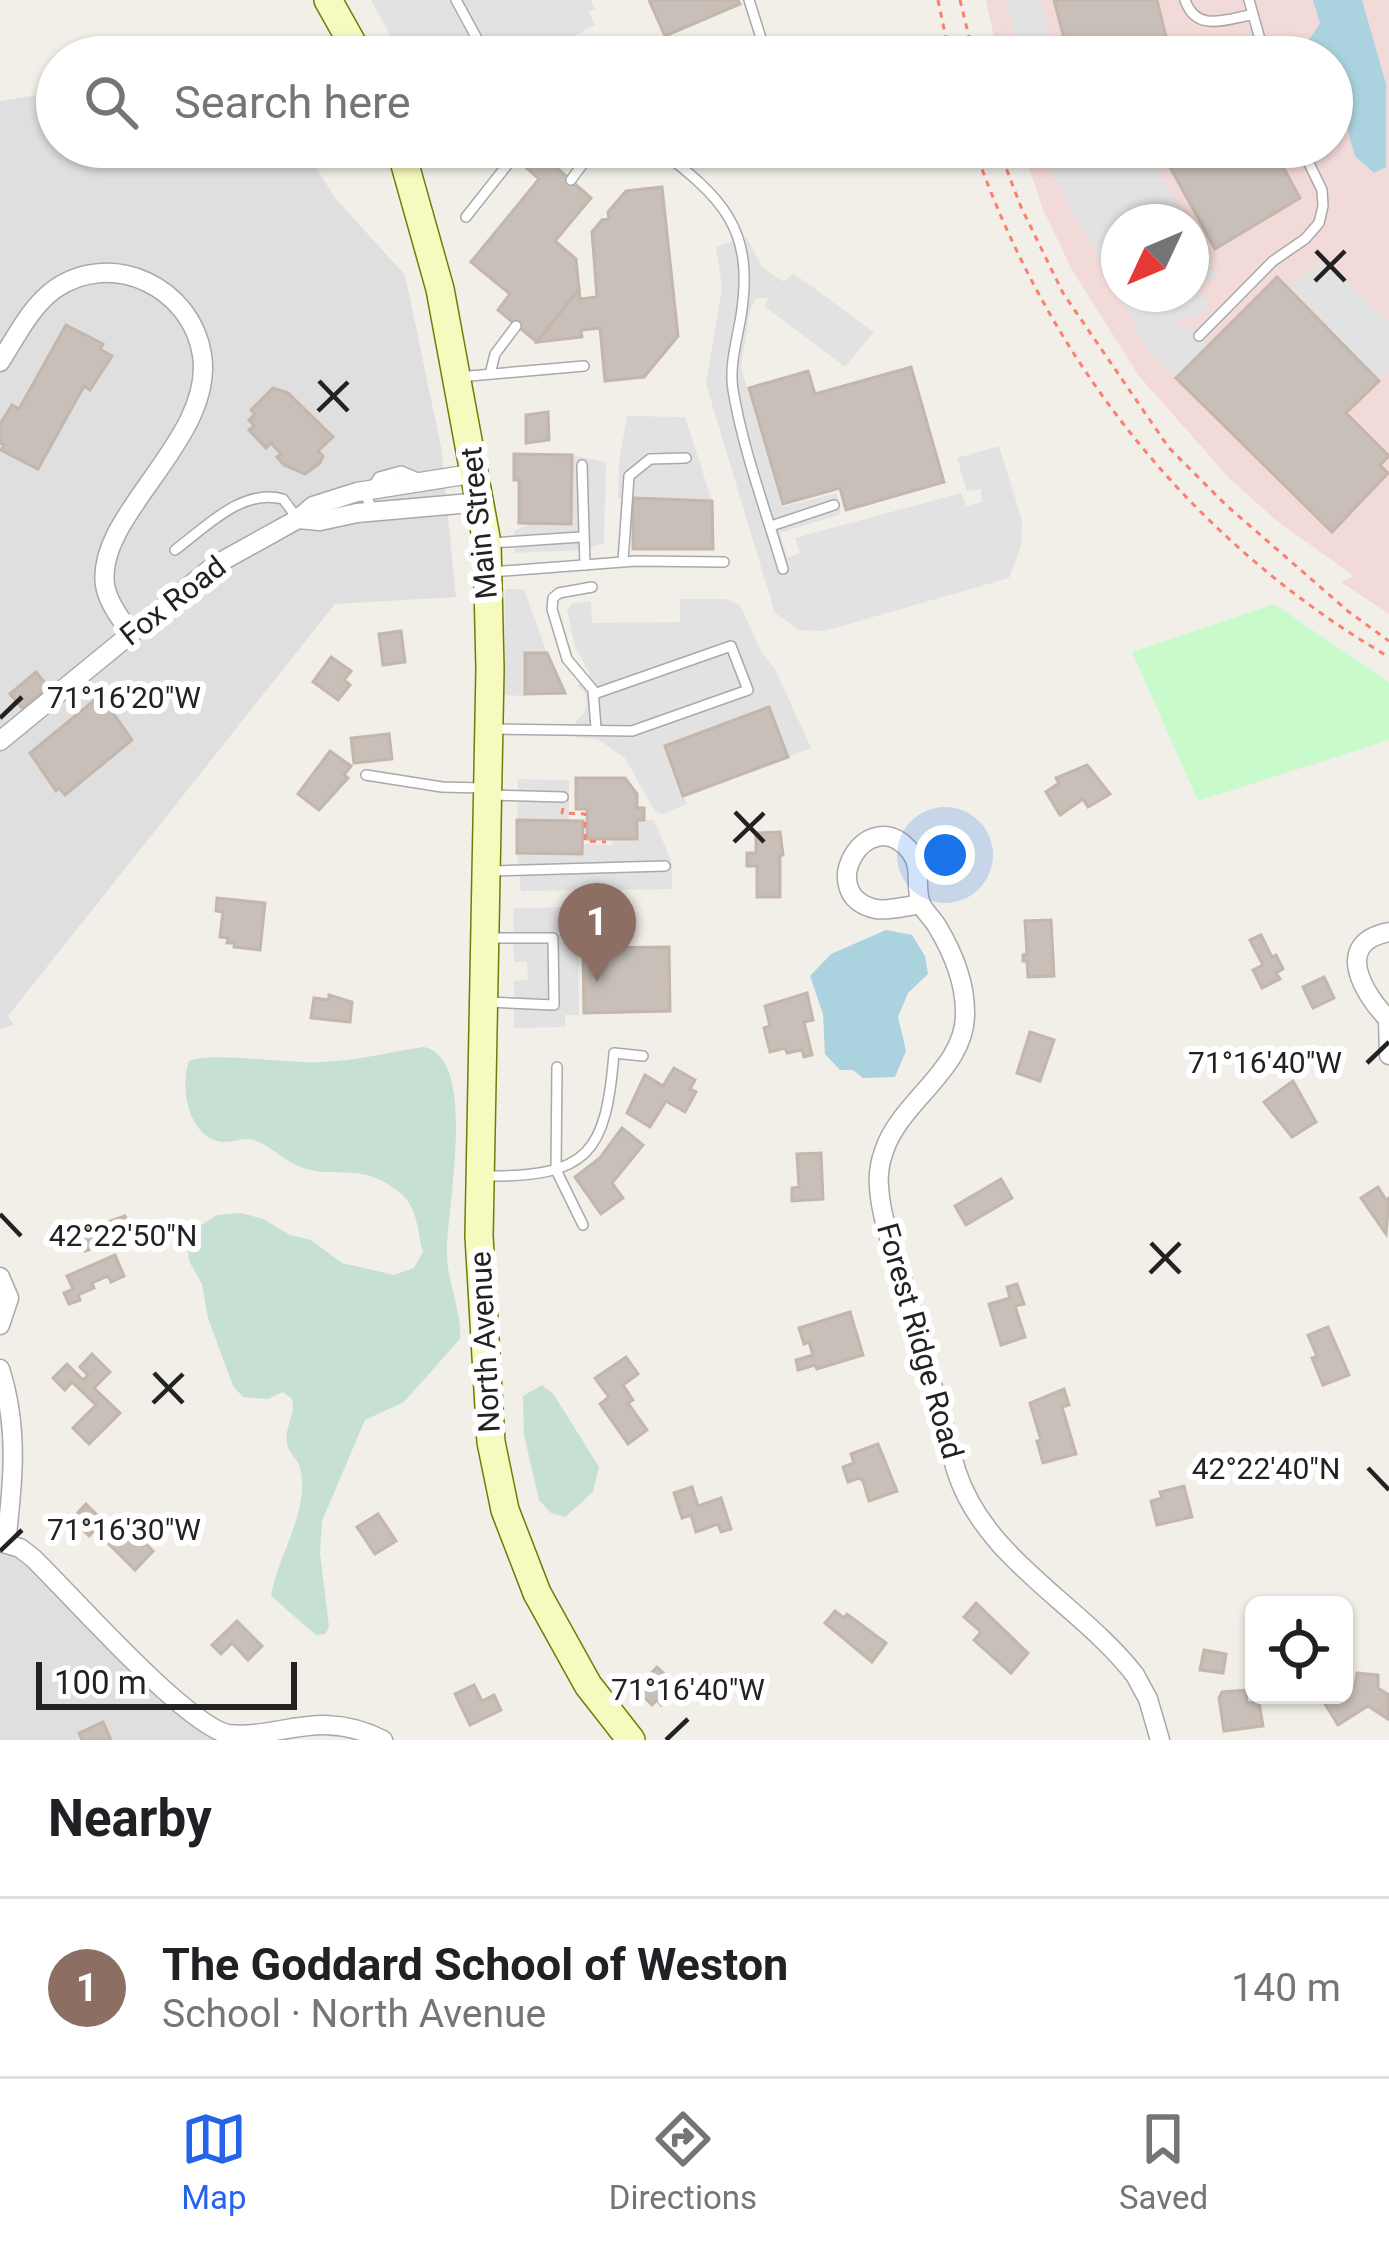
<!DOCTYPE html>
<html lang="en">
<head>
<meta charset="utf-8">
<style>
	body { margin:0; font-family:Roboto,sans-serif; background:#f6f6f6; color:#202124 }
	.controls { position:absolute; right:36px; bottom:36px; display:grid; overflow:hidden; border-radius:18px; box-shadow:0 3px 9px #0004 }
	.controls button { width:108px; height:108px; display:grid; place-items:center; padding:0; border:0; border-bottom:3px solid #e0e0e0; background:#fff; color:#202124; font:60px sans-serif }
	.compass { position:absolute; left:1101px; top:204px; width:108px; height:108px; border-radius:50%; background:#fff; box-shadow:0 3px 9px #0004; rotate:226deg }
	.scale { position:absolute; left:36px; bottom:30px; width:261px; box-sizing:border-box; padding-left:12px; border:6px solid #222; border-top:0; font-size:33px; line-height:42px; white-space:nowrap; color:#222; -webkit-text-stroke:9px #fff; paint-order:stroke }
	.you { position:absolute; left:945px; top:855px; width:42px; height:42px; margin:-30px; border:9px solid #fff; border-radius:50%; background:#1a73e8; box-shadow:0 0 0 18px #1a73e833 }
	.badge { display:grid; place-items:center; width:78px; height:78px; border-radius:50%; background:#2563eb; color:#fff; font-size:39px; font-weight:700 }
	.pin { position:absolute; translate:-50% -99px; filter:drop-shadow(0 3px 6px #0008) }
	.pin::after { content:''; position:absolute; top:63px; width:42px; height:36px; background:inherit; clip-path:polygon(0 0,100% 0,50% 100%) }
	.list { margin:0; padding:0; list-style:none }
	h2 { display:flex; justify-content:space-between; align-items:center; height:156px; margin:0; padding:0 48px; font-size:51px }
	h2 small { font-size:39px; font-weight:400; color:#757577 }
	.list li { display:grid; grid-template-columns:78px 1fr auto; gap:36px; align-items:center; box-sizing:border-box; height:180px; padding:0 48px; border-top:3px solid #e0e0e0 }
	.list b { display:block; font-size:45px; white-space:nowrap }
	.list p { margin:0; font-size:39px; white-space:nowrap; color:#757577 }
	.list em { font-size:39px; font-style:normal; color:#757577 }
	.icon { flex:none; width:66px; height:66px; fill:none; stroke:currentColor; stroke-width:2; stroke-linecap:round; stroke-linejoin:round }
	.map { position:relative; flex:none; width:1389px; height:1740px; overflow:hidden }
	.search { position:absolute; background:#fff; box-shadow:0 3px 9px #0004; left:36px; right:36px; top:36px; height:132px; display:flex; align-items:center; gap:30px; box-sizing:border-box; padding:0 42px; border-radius:66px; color:#757577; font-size:45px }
	.sheet { height:336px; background:#fff }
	nav { display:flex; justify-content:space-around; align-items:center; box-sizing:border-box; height:168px; border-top:3px solid #e0e0e0; background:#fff; font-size:33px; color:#757577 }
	nav a { display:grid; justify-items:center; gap:6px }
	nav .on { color:#2563eb }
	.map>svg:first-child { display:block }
	.residential { fill:#e0dfdf }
	.commercial { fill:#f2dad9; fill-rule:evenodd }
	.wetland { fill:#c6e0d4 }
	.park { fill:#c8facc }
	.parking { fill:#e2e2e2 }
	.water { fill:#aad3df }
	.building { fill:#c7bfb8; stroke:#c4b6ab; stroke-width:3 }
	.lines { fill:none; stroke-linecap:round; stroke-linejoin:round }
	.service-casing { stroke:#a9a9a9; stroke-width:12 }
	.minor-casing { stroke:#a9a9a9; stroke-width:21 }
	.secondary-casing { stroke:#707d05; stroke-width:30 }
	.path { stroke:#fa8072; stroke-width:3; stroke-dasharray:6 6; stroke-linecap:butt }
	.service { stroke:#fff; stroke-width:9 }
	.minor { stroke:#fff; stroke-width:18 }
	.secondary { stroke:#f7fabf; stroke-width:27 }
	.ticks { fill:none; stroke:#222; stroke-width:4.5 }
	.labels { text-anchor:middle; stroke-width:12; stroke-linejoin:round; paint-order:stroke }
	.street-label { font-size:30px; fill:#222; stroke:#fff }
	.ticks-label { font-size:30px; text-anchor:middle; fill:#222; stroke:#fff; stroke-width:12; stroke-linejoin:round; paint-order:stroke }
</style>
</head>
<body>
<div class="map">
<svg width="1389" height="1740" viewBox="0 0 1389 1740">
	<rect width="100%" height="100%" fill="#f2efe9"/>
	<!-- residential -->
	<g class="residential">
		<path d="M57 92V147H303L335 198 405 275 441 447 456 597 335 604 8 1016 14 1025 0 1029V101Z"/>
		<path d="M0 1548 26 1562 195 1728 220 1740H0Z"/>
	</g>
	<!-- commercial -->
	<path class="commercial" d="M986 0H1389V614L1341 582 1354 576 1277 521 1229 478 1139 376 1072 270 1042 207 1022 147H1332V57H998ZM1119 222H1191V294H1119Z"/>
	<!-- wetland -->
	<g class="wetland">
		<path d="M424 1047C480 1059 445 1213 447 1257 448 1285 462 1311 460 1339L404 1402 365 1420 322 1521 320 1553 329 1627 325 1634 316 1635 271 1596C277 1557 311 1509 300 1468 298 1459 289 1454 287 1444 284 1427 296 1416 292 1399L283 1392 268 1399 243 1397 233 1386 208 1318 202 1284 189 1261 187 1242 195 1229 217 1215 241 1213 263 1219 290 1235 311 1240 342 1263 394 1275 414 1268 423 1252C417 1231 418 1207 400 1193 362 1161 338 1179 303 1168 285 1162 271 1146 254 1140 243 1136 228 1145 217 1141 187 1133 180 1084 189 1061 213 1051 287 1064 321 1062 355 1061 390 1052 424 1047Z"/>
		<path d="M542 1385 554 1395 599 1467 593 1492 565 1517 551 1513 539 1500 524 1435 523 1396Z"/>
	</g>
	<!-- park -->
	<path class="park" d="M1274 604 1389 682V740L1198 801 1132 652Z"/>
	<!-- parking -->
	<g class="parking">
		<path d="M371 0H591L595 9 589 12 595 25 533 57H402Z"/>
		<path d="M1006 0H1040L1054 57H1020Z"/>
		<path d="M1043 147H1077L1083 156 1095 161 1100 159 1097 147H1129L1133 153 1144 147 1186 222H1119V294H1191V230L1217 276 1198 289 1210 307 1188 320 1184 315 1173 321 1182 328 1193 327 1208 346 1176 378 1149 352 1049 168Z"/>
		<path d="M746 236 762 267 784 282 793 273 874 332 845 367 764 306 769 298H756L750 310 741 367 782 507 837 493 841 514 780 533 787 558 800 553 795 538 961 493 966 506 982 502 981 489 967 491 957 458 999 446 1022 520 1021 546 1009 578 824 631 799 630 775 613 706 384 722 287 716 247Z"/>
		<path d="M1325 260 1389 323V370L1379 381 1287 287Z"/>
		<path d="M627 416 685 417 712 501 618 498 619 462Z"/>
		<path d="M572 455 606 462 604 543 582 550 515 553 514 531 528 524H571Z"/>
		<path d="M505 589H524L547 653H525V696L504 695Z"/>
		<path d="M680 599H725L740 605 762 653 775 669 811 748 788 757 769 707 666 746 687 804 662 814 655 811 625 758 597 739 576 737V720L583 715 587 705 585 693 577 686 590 674 575 647 567 610 573 603 591 601 592 623 680 622Z"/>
		<path d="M518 779 569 780V821L517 820Z"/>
		<path d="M637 820H654L672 863V889L521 891 517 853 581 854 582 844 612 845 613 839H637Z"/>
		<path d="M578 907 579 1015H565V1027L514 1028V981L528 980 527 962H514L513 908Z"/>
	</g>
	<!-- water -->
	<g class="water">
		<path d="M1313 0H1362L1386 84V167L1374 173 1355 156 1344 117 1332 109V57H1312L1307 43 1320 23Z"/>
		<path d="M886 930 912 935 925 956 928 974 908 993 898 1017 906 1051 895 1077 863 1078 853 1070H840L825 1054 823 1014 810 976 831 954Z"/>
	</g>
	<!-- building -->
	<g class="building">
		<path d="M649 0H738L740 4 665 36Z"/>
		<path d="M1054 0H1157L1171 57H1069Z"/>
		<path d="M1159 147H1272L1300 198 1215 249Z"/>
		<path d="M534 148 591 198 555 241 576 259 579 289 537 342 498 310 510 294 471 262 539 179 521 163Z"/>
		<path d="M662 187 678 336 644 377 605 381 600 328 581 330 582 337 537 342 579 289 580 299 597 297 592 232 602 220 609 219 608 212 626 191Z"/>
		<path d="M1277 277 1379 381 1346 413 1389 456 1380 465 1388 473 1332 532 1176 378Z"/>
		<path d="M66 325 103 344 100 349 112 356 90 390 84 386 38 469 1 450 4 445 0 443V424L12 405 19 409Z"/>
		<path d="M911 367 944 482 846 510 840 488 783 504 749 388 808 371 815 394Z"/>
		<path d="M273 388 288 393 333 437 318 451 323 456 320 463 305 474 284 465 277 457 281 454 271 443 266 448 249 430 254 426 249 420 255 414 251 410Z"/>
		<path d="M548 412 549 440 526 443V415Z"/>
		<path d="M514 454 572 455 571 524 519 523V480H514Z"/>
		<path d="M633 498 712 501 713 549H633Z"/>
		<path d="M401 631 405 662 383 665 379 634Z"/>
		<path d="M525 653H547L565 693 525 694Z"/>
		<path d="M331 657 351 671 344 680 350 685 338 700 313 682Z"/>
		<path d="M36 672 48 687 23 709 10 694Z"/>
		<path d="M97 698 103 705 106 703 132 740 65 795 59 788 56 791 30 753Z"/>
		<path d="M769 707 788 757 683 796 665 746Z"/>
		<path d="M389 734 392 759 354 763 351 738Z"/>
		<path d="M330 751 351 766 344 775 348 778 319 810 298 794Z"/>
		<path d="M1087 765 1110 794 1088 807 1083 799 1060 815 1046 792 1059 783 1056 778Z"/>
		<path d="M576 778H625L637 794V808H644V820H637V839H587V809H576Z"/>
		<path d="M517 820 583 821 582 854 517 853Z"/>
		<path d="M780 832 783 855H780V897H757V866H747V853H756V833Z"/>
		<path d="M217 898 265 903 260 950 234 947 235 943H227L228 938 220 937 223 912 216 911Z"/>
		<path d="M1051 920 1054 976 1028 977 1027 961H1023V955L1027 954 1025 921Z"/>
		<path d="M1261 935 1272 957 1276 955 1283 969 1276 973 1280 979 1262 988 1253 970 1263 965 1250 940Z"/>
		<path d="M669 947 670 1011 584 1013 583 948Z"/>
		<path d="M1324 977 1334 998 1313 1008 1303 987Z"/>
		<path d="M807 993 813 1020 804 1022 812 1055 804 1057 802 1050 787 1053 785 1048 770 1052 764 1028 770 1026 765 1006Z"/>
		<path d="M329 995 352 1002 350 1022 311 1018 314 998 329 1000Z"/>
		<path d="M1030 1032 1054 1040 1040 1081 1017 1073Z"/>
		<path d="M674 1068 695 1080 690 1089 696 1092 685 1112 666 1101 650 1127 627 1113 645 1075 663 1086Z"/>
		<path d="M1293 1081 1316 1122 1292 1137 1264 1102Z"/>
		<path d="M622 1128 643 1145 612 1183 623 1198 601 1214 575 1177 600 1158Z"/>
		<path d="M821 1153 823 1199 792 1201V1188L799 1187 797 1154Z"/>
		<path d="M1001 1179 1012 1198 966 1225 955 1206Z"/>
		<path d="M1378 1187 1386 1200 1389 1198 1386 1234 1361 1198Z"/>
		<path d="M125 1216 133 1234 85 1251 78 1233Z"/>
		<path d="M115 1255 124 1276 111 1282 108 1276 92 1283 94 1288 78 1295 80 1300 69 1304 64 1293 73 1289 67 1276Z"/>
		<path d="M1017 1284 1024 1304 1015 1306 1025 1337 1001 1345 989 1304 1010 1298 1007 1287Z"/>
		<path d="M850 1312 863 1355 817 1369 815 1365 798 1370 796 1360 813 1355 809 1342 804 1344 799 1328Z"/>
		<path d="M1328 1327 1349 1375 1323 1385 1312 1358 1317 1356 1308 1335Z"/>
		<path d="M92 1354 110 1372 94 1388 120 1413 89 1444 73 1428 96 1405 72 1382 65 1390 53 1378 67 1364 83 1380 88 1375 80 1367Z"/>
		<path d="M626 1357 638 1374 623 1385 633 1400 628 1403 647 1430 628 1444 600 1404 609 1397 595 1378Z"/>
		<path d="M1064 1389 1069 1405 1062 1407 1076 1454 1043 1463 1037 1441 1041 1440 1030 1403Z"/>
		<path d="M878 1444 897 1491 869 1501 863 1481 859 1478 848 1482 843 1467 854 1463 851 1454Z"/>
		<path d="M1184 1486 1192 1517 1157 1525 1151 1501 1162 1498 1160 1492Z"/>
		<path d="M692 1487 698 1506 721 1498 731 1529 721 1532 718 1524 696 1532 691 1515 682 1518 674 1493Z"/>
		<path d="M86 1504 112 1530 122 1520 153 1551 135 1570 95 1530 89 1536 72 1519Z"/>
		<path d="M378 1514 396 1541 375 1554 357 1527Z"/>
		<path d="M976 1603 1028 1653 1011 1673 974 1640 981 1632 964 1617Z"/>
		<path d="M835 1611 844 1618 847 1614 886 1643 872 1662 825 1623Z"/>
		<path d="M237 1621 262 1646 248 1660 232 1643 221 1654 212 1645Z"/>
		<path d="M1204 1650 1226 1654 1223 1673 1200 1670Z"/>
		<path d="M657 1667 678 1687 661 1705 657 1700 652 1705 636 1689Z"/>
		<path d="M1357 1673 1378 1675V1688L1389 1695 1388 1719 1368 1706 1338 1725 1325 1704 1355 1685Z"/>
		<path d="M474 1685 482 1701 494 1695 501 1710 470 1725 455 1694Z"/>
		<path d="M1246 1690 1247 1703 1259 1702 1263 1726 1224 1731 1219 1698 1222 1692Z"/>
		<path d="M103 1722 111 1740H82L79 1733Z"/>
	</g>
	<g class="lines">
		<defs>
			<g id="service">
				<path d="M456 0 487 57"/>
				<path d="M749 0 767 57"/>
				<path d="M1185 0C1196 32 1224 20 1250 15"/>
				<path d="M1249 0 1265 57"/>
				<path d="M656 147C722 198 755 227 741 316 737 340 729 366 733 390 743 450 766 511 783 569"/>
				<path d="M571 180 595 147"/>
				<path d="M466 217 519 150"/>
				<path d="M1199 336 1273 261 1305 239 1319 223 1323 206 1322 190 1301 147"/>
				<path d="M490 374 495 354 516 326"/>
				<path d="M458 377 584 366"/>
				<path d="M582 465 585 565"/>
				<path d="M374 511 366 497 379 477 401 471 420 479"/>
				<path d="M771 526 834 505"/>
				<path d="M491 543 581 537"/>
				<path d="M175 550C206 527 242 488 283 499L298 519"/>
				<path d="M623 561 629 476 650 459 686 458"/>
				<path d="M490 572 636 561 724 562"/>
				<path d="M592 587 559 593 553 598 552 609 567 659 593 690 596 728"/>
				<path d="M494 729 632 731 748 690 731 646 594 694"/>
				<path d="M366 775 442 787 482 788"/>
				<path d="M490 795 563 797"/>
				<path d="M491 871 665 866"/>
				<path d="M486 938H553L554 1005 488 1002"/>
				<path d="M557 1067 556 1170 583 1225"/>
				<path d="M485 1176C589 1177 606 1153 614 1053L643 1056"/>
			</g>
			<g id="minor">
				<path d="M0 362C16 337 31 306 55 289 113 249 192 288 202 355 215 439 95 515 105 585 108 603 121 619 131 634"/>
				<path d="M298 519 320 521 357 513 482 502"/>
				<path d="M0 741 215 565 298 519 313 506 357 492 477 473"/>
				<path d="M921 904C907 906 890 911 876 909 812 895 868 800 910 851 923 867 914 886 921 904 924 911 933 919 937 926 952 951 965 982 965 1012 967 1068 900 1101 884 1151 880 1162 878 1176 879 1187 881 1220 895 1254 904 1285 921 1346 939 1408 956 1470 984 1559 1080 1604 1135 1675L1148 1699 1160 1740"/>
				<path d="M1389 932C1331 943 1365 996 1389 1020"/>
				<path d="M1388 1021 1389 1055"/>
				<path d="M0 1277 9 1298 0 1325"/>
				<path d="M0 1369C19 1428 13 1483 6 1543"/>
				<path d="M0 1542 20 1548 33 1558C72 1596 182 1721 227 1734 279 1740 319 1707 383 1740"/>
			</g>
			<g id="secondary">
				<path d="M328 0 360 57"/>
				<path d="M400 147 440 289 487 543 490 669 479 1236 491 1442 505 1510 537 1593 588 1685 631 1740"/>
			</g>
		</defs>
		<!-- service casing -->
		<use href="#service" class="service-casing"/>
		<!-- minor casing -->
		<use href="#minor" class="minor-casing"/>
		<!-- secondary casing -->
		<use href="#secondary" class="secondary-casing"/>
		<!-- path -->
		<g class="path">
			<path d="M938 0 950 57"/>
			<path d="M960 0 974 57"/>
			<path d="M974 147C1049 362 1191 541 1389 657"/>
			<path d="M998 147 1021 207 1063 293 1169 448 1226 505 1349 612 1389 641"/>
			<path d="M563 808 562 813 585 814V841L606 842"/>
		</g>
		<!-- service -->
		<use href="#service" class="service"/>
		<!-- minor -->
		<use href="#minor" class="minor"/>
		<!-- secondary -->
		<use href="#secondary" class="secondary"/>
	</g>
	<!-- ticks -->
	<path class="ticks" d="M1316 251 1345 281M1315 281 1345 251M319 381 348 411M318 411 348 382M0 718 22 697M735 812 764 842M734 842 764 813M1367 1063 1389 1042M0 1214 21 1236M1151 1243 1180 1273M1150 1273 1180 1243M154 1373 183 1403M153 1403 183 1374M1368 1468 1389 1490M0 1551 22 1530M666 1740 688 1719"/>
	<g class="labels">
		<!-- street labels -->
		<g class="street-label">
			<text transform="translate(479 523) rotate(-96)" y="10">Main Street</text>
			<text transform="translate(173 601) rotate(-38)" y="10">Fox Road</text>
			<text transform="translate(920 1341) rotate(74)" y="10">Forest Ridge Road</text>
			<text transform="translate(485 1342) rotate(-93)" y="10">North Avenue</text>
		</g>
	</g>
	<g class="ticks-label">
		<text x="124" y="708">71°16'20"W</text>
		<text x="1265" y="1073">71°16'40"W</text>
		<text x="123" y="1246">42°22'50"N</text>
		<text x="1266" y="1479">42°22'40"N</text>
		<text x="124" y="1540">71°16'30"W</text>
		<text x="688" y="1700">71°16'40"W</text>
	</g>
</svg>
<div class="controls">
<button><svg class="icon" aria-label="locate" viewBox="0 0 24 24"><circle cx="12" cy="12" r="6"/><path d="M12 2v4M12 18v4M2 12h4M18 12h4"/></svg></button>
</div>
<svg class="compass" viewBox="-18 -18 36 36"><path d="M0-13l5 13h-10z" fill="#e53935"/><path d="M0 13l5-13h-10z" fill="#757577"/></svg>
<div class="scale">100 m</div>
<div class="you"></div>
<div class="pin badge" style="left:597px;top:982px;background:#8d6e63">1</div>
<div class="search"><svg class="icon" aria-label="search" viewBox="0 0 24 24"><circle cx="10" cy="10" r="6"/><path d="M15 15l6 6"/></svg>Search here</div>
</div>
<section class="sheet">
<h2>Nearby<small></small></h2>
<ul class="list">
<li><span class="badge" style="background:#8d6e63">1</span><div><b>The Goddard School of Weston</b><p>School · North Avenue</p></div><em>140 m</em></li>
</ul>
</section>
<nav>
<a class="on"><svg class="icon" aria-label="map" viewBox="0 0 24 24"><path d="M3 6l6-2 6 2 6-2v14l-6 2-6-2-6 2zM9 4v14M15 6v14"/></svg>Map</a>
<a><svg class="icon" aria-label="directions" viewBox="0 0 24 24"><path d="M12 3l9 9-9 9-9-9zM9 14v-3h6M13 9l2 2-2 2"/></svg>Directions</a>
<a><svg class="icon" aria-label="saved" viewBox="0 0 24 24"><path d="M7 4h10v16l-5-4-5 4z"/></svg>Saved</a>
</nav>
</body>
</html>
